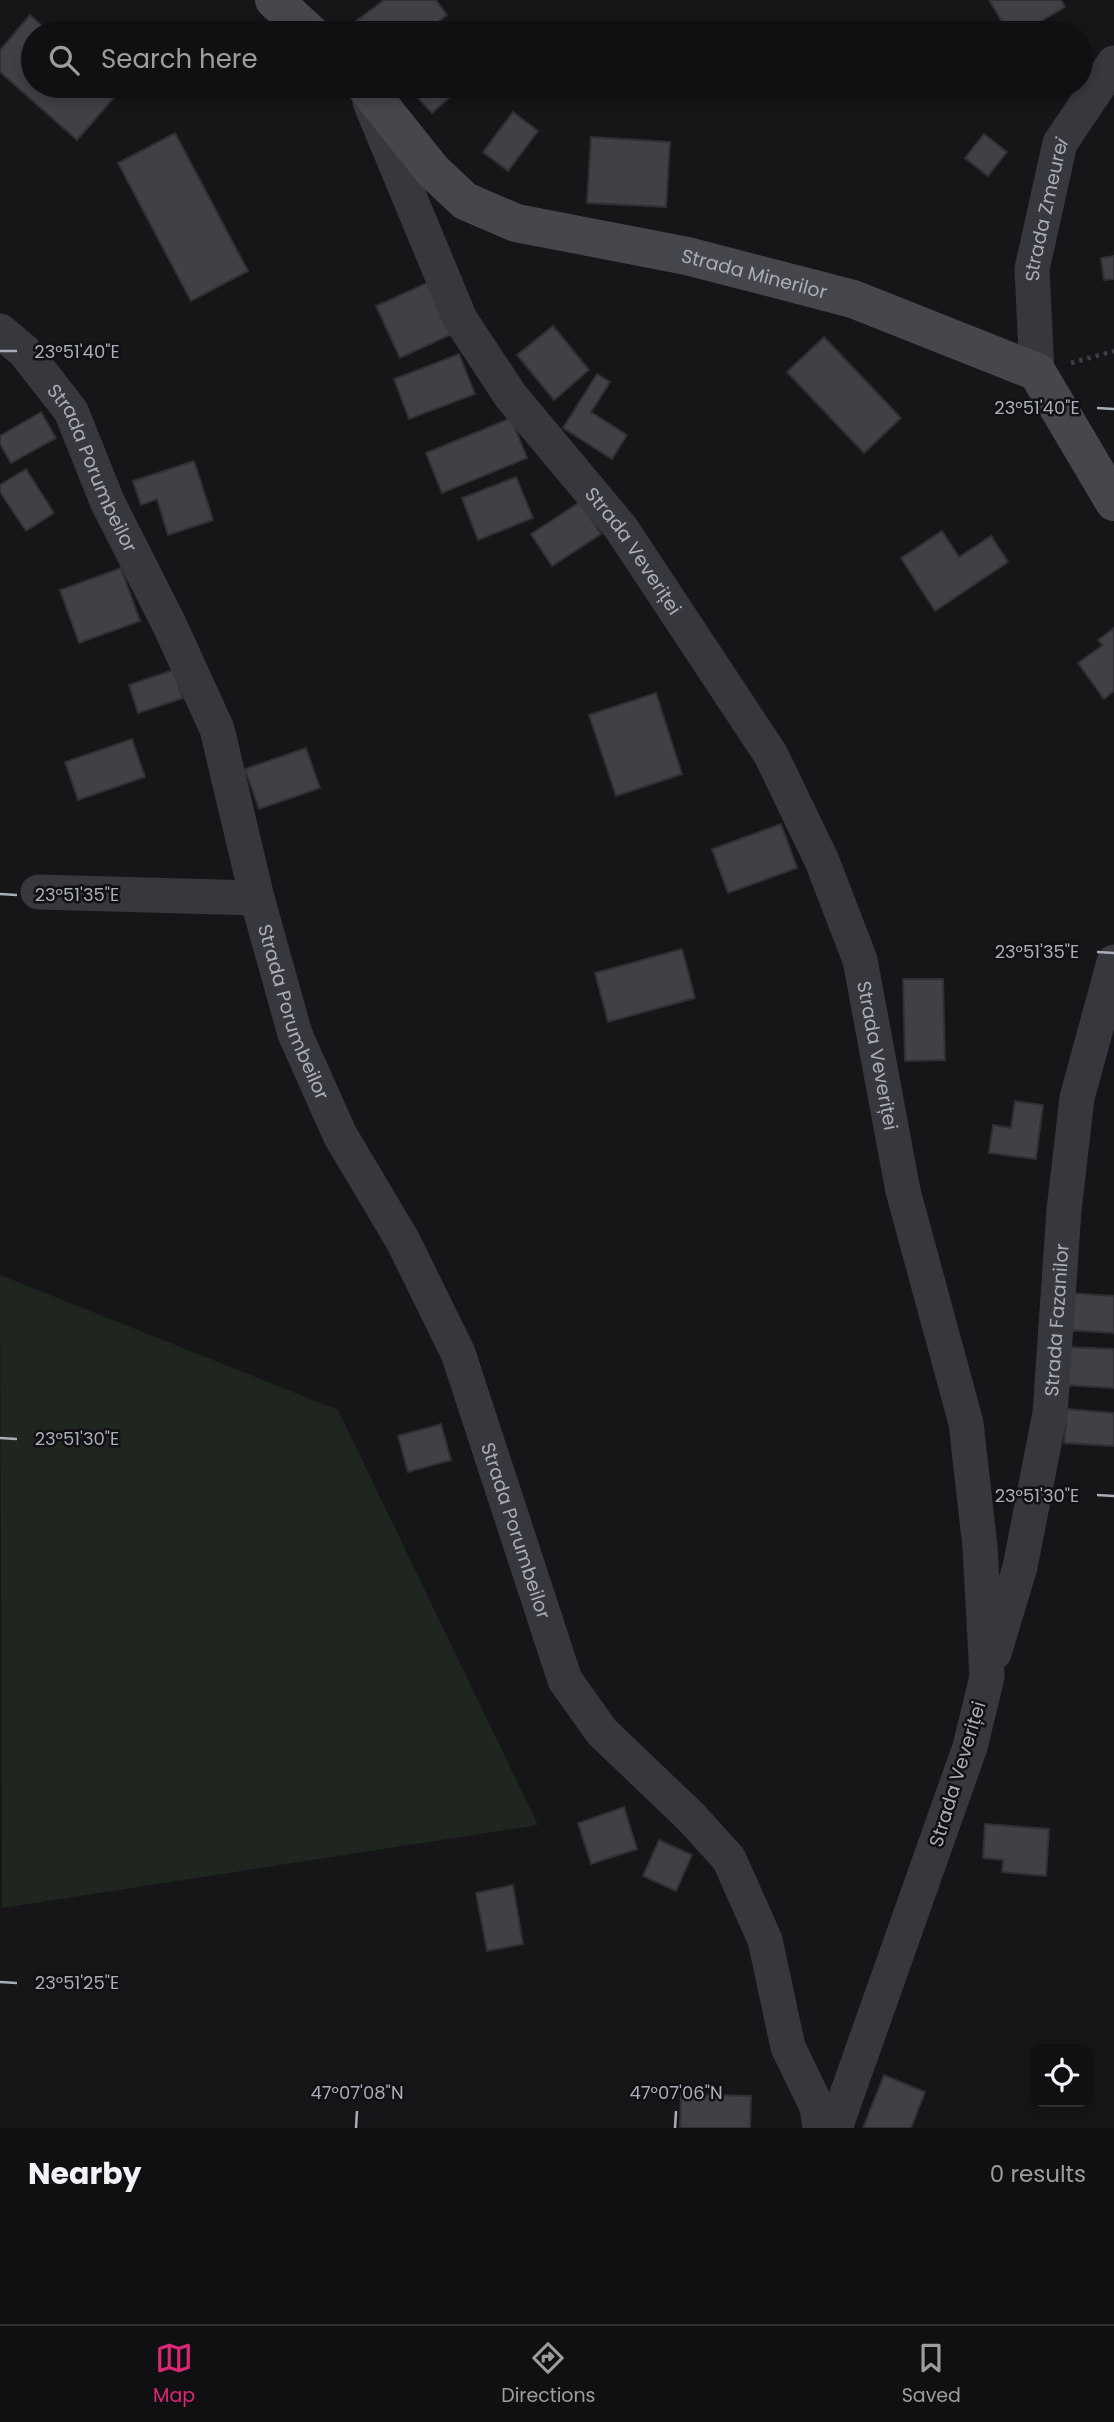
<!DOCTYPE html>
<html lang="en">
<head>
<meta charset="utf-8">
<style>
	body { margin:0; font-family:Poppins,sans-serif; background:#1e1e20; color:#f1f3f6 }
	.controls { position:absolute; right:21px; bottom:21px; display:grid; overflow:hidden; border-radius:14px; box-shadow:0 4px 10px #0003 }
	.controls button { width:63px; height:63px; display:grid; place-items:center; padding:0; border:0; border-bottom:2px solid #303032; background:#101012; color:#f1f3f6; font:35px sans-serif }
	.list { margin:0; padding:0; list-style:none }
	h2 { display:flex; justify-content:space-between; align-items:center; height:91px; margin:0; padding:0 28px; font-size:30px }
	h2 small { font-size:23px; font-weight:400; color:#9c9d9f }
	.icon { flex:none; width:38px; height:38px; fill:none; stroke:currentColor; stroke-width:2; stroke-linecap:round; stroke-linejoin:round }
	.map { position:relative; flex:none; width:1114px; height:2128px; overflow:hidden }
	.search { position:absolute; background:#101012; box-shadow:0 4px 10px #0003; left:21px; right:21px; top:21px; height:77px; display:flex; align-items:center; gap:18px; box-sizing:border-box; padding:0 24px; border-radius:38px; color:#9c9d9f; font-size:26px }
	.sheet { height:196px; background:#101012 }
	nav { display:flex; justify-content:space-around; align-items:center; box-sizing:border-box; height:98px; border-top:2px solid #303032; background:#101012; font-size:19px; color:#9c9d9f }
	nav a { display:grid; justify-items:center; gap:4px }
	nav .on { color:#db2777 }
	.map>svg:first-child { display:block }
	.green { fill:#1e261f }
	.building { fill:#404145; stroke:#303034; stroke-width:2 }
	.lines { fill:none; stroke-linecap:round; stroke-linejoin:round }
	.path { stroke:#3d3f44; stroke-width:4.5; stroke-dasharray:3.5 5; stroke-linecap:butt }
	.street { stroke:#37383d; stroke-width:35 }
	.secondary { stroke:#45474d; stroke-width:38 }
	.ticks { fill:none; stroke:#a8adb8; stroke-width:2.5 }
	.labels { text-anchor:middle; stroke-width:5; stroke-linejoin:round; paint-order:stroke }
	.street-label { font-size:19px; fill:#a8adb8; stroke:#111113 }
	.ticks-label { font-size:18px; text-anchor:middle; fill:#a8adb8; stroke:#111113; stroke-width:5; stroke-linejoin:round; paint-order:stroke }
</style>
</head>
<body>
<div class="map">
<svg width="1114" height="2128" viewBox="0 0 1114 2128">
	<rect width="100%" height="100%" fill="#161618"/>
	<!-- green -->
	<path class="green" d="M0 1275 338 1410 538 1825 2 1908Z"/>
	<!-- building -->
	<g class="building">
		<path d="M384 0H436L447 15 423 33H364L355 22Z"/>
		<path d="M989 0H1061L1065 7 1021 33H1009Z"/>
		<path d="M30 15 50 33H33V86H111L118 93 77 140 0 72V50Z"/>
		<path d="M407 86H462L432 113Z"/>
		<path d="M513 112 538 131 508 171 483 152Z"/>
		<path d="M175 133 248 271 191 301 118 163Z"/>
		<path d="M984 134 1007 152 988 176 965 158Z"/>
		<path d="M591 137 670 142 666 207 587 203Z"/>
		<path d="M1114 256V279L1104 280 1101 258Z"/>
		<path d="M429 282 452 334 400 358 376 306Z"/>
		<path d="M553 326 589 370 554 400 517 355Z"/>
		<path d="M824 337 901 418 864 453 787 372Z"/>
		<path d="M459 354 475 394 409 419 394 379Z"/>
		<path d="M597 374 610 382 591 412 627 435 612 459 563 428Z"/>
		<path d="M41 412 56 438 11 463 0 444V436Z"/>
		<path d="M511 418 527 458 442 493 426 453Z"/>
		<path d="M194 461 213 520 168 535 157 499 141 505 133 481Z"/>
		<path d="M26 469 54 513 26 531 0 492V485Z"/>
		<path d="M516 477 533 518 478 540 462 498Z"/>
		<path d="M580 502 601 534 552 566 531 534Z"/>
		<path d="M942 531 959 557 991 536 1008 562 935 611 901 558Z"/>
		<path d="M121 568 140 621 79 643 60 590Z"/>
		<path d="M1114 628V691L1104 699 1078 663 1103 645 1098 640Z"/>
		<path d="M173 670 183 698 138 713 129 685Z"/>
		<path d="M656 693 682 774 616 796 589 715Z"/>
		<path d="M132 739 145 777 78 800 65 762Z"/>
		<path d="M306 748 320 788 259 809 245 769Z"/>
		<path d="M781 824 797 868 728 893 712 849Z"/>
		<path d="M682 949 695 998 608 1022 595 973Z"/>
		<path d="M903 979H943L945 1060 905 1061Z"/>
		<path d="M1015 1101 1043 1105 1036 1159 989 1153 993 1125 1011 1128Z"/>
		<path d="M1068 1293 1114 1296V1333L1066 1330Z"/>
		<path d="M1067 1347 1114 1349V1388L1065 1385Z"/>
		<path d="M1067 1409 1114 1413V1446L1064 1443Z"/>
		<path d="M441 1424 451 1460 408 1472 398 1436Z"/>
		<path d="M624 1807 637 1849 591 1864 578 1823Z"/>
		<path d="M985 1824 1049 1829 1046 1876 1002 1872 1003 1860 983 1858Z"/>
		<path d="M659 1840 692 1855 676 1891 643 1876Z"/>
		<path d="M513 1885 523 1944 487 1951 476 1893Z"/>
		<path d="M884 2075 925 2092 911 2128H863Z"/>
		<path d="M681 2094 751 2096 750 2128H680Z"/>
	</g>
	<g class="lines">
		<!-- path -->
		<path class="path" d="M1071 363 1114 351"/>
		<!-- street -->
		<g class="street">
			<path id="s1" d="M370 102 460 319 510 395 621 528 771 755 822 861 860 960 903 1191 966 1423 980 1547 987 1677 970 1747 835 2128"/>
			<path id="s2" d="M0 331 24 351 71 411 107 501 170 626 217 729 257 898 295 1034 340 1135 403 1241 458 1353 565 1680 602 1732 691 1817 729 1859 765 1940 788 2047 817 2107 820 2128"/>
			<path id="s3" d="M1037 372 1032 269 1060 143 1114 63"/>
			<path d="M38 892 257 898"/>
			<path id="s4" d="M994 1653 1020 1567 1050 1413 1064 1210 1077 1098 1114 962"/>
		</g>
		<!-- secondary -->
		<g class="secondary">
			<path d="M274 0 310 33"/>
			<path id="s5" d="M365 86 433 171 465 201 516 223 687 256 853 299 1037 372 1114 502"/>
		</g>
	</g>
	<!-- ticks -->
	<path class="ticks" d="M0 351H17M1097 408 1114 409M0 894 17 895M1097 952 1114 953M0 1438 17 1439M1097 1495 1114 1496M0 1982 17 1983M356 2128 357 2111M675 2128 676 2111"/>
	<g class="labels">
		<!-- street labels -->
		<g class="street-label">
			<text dy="7" stroke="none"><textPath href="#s3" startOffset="164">Strada Zmeurei</textPath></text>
			<text dy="7" stroke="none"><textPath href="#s5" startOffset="452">Strada Minerilor</textPath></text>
			<text dy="7" stroke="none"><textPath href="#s2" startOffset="168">Strada Porumbeilor</textPath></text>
			<text dy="7" stroke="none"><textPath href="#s1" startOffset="525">Strada Veveriței</textPath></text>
			<text dy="7" stroke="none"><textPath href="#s2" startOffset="751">Strada Porumbeilor</textPath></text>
			<text dy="7" stroke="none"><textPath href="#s1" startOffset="1092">Strada Veveriței</textPath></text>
			<text dy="7" stroke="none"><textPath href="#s4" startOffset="340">Strada Fazanilor</textPath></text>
			<text dy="7" stroke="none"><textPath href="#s2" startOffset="1318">Strada Porumbeilor</textPath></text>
			<text transform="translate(957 1774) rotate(-73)" y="7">Strada Veveriței</text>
		</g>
	</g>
	<g class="ticks-label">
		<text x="77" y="358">23°51'40"E</text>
		<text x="1037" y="414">23°51'40"E</text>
		<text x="77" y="901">23°51'35"E</text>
		<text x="1037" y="958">23°51'35"E</text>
		<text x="77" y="1445">23°51'30"E</text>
		<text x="1037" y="1502">23°51'30"E</text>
		<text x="77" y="1989">23°51'25"E</text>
		<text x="357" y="2099">47°07'08"N</text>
		<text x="676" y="2099">47°07'06"N</text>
	</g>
</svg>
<div class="controls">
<button><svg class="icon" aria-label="locate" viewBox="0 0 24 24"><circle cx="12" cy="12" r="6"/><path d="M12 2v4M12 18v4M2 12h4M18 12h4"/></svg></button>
</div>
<div class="search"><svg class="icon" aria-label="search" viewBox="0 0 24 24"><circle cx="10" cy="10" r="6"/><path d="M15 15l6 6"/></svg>Search here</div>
</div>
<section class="sheet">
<h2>Nearby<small>0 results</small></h2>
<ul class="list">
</ul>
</section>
<nav>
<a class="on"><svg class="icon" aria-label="map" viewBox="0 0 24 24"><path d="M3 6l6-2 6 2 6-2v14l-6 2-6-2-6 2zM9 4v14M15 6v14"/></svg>Map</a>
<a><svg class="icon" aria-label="directions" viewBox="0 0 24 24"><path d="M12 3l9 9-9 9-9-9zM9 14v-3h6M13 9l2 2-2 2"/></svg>Directions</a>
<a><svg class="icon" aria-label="saved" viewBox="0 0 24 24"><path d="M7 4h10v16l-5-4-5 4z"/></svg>Saved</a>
</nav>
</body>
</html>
